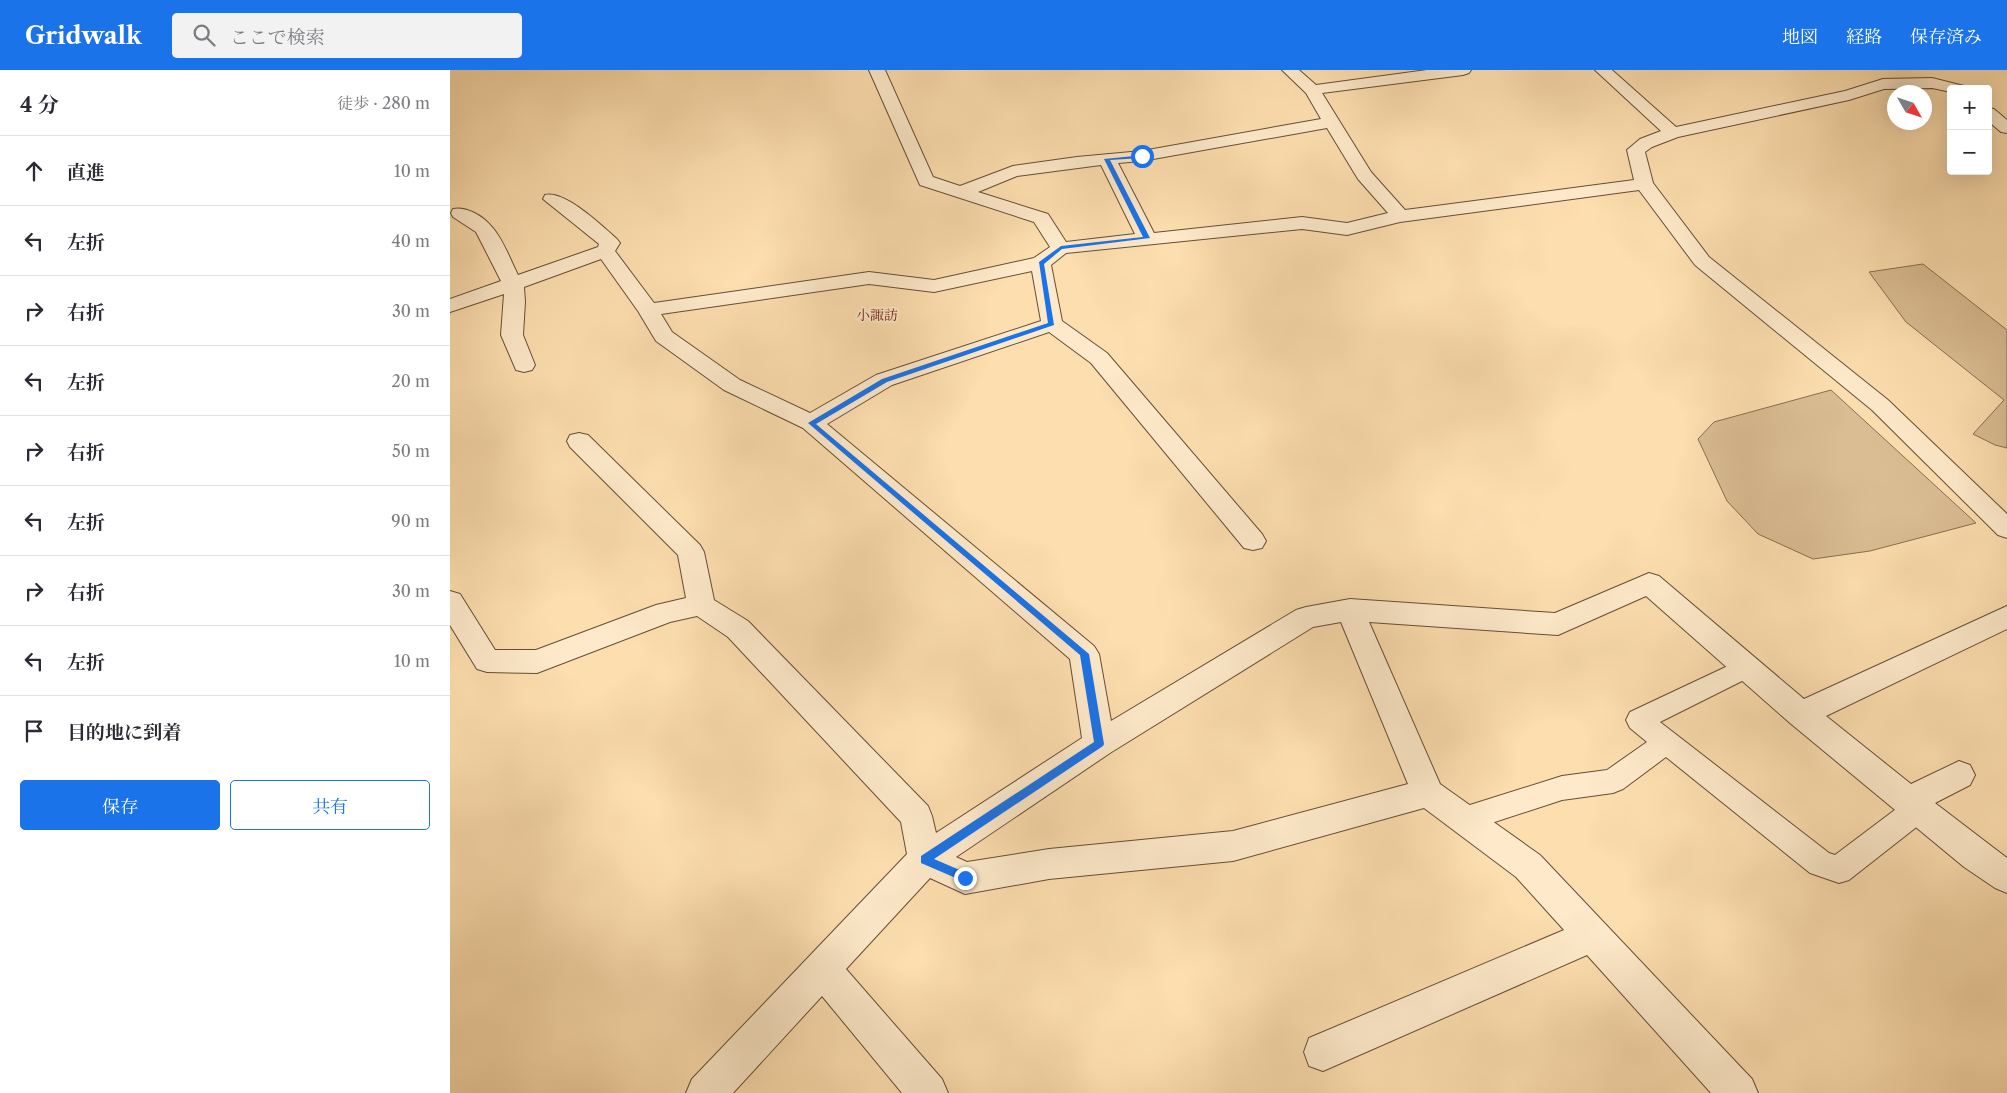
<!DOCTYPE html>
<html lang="ja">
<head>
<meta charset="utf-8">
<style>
	body { margin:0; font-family:"Libre Caslon Text","Noto Serif JP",serif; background:#f2f2f3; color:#2b2b33 }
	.controls { position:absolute; right:15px; top:15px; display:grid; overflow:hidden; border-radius:5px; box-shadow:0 5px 20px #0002 }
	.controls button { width:45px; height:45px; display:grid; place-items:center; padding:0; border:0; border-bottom:1px solid #e1e1e2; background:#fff; color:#2b2b33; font:25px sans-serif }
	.compass { position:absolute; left:1437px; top:15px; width:45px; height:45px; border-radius:50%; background:#fff; box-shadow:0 5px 20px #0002; rotate:129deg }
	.stop { position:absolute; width:15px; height:15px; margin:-11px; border:4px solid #1a73e8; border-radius:50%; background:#fff }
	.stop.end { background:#1a73e8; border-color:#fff; box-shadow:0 1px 5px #0008 }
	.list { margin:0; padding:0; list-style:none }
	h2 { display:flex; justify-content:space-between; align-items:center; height:65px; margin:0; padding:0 20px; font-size:21px }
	h2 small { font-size:16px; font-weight:400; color:#7c7c81 }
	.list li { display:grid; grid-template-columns:32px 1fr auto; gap:15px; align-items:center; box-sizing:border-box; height:70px; padding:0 20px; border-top:1px solid #e1e1e2 }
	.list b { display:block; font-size:19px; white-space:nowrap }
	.list em { font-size:16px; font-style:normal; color:#7c7c81 }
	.actions { display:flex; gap:10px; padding:15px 20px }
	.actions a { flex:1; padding:11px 0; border:1px solid #1a73e8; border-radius:5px; text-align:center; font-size:18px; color:#1a73e8 }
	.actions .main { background:#1a73e8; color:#fff }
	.icon { flex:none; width:28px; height:28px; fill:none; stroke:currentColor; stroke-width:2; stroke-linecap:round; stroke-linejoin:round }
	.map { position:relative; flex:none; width:1557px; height:1023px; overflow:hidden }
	header { display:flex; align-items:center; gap:30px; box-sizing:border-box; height:70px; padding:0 25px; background:#1a73e8; color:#fff }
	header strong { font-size:24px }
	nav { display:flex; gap:28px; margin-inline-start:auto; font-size:18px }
	.search { width:350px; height:45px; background:#f2f2f3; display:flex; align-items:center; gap:12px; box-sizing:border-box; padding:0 18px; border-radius:5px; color:#7c7c81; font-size:19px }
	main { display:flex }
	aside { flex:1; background:#fff }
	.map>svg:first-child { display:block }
	.green { fill:#dbbd93; stroke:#886e50 }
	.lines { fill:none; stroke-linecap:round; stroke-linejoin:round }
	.lane-casing { stroke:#664e36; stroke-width:2 }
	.street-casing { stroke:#664e36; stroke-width:2 }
	.lane { fill:#feeacb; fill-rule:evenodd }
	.street { fill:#feeacb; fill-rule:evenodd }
	.route { fill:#1a73e8 }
	.labels { text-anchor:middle; stroke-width:4; stroke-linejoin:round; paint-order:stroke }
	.far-quarter-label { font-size:14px; fill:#7a1f14; stroke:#feeacb }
</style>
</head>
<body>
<header>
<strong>Gridwalk</strong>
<div class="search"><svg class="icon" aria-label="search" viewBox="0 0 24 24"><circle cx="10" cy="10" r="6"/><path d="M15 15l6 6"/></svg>ここで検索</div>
<nav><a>地図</a><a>経路</a><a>保存済み</a></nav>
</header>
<main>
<aside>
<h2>4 分<small>徒歩 · 280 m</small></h2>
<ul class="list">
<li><svg class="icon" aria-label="ahead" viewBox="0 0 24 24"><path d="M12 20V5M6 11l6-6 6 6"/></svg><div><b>直進</b></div><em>10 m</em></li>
<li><svg class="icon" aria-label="left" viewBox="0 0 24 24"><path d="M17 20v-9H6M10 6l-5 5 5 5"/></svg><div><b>左折</b></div><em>40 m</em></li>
<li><svg class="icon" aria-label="right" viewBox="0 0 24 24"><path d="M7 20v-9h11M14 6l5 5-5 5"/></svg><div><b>右折</b></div><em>30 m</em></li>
<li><svg class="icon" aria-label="left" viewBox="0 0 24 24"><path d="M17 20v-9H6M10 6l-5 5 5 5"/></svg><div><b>左折</b></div><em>20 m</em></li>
<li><svg class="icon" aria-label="right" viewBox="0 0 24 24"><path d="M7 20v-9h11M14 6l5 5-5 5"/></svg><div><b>右折</b></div><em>50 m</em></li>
<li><svg class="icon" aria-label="left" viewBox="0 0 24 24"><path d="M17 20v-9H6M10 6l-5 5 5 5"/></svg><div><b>左折</b></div><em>90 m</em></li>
<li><svg class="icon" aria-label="right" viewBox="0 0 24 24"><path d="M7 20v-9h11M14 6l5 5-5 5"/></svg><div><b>右折</b></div><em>30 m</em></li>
<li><svg class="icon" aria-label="left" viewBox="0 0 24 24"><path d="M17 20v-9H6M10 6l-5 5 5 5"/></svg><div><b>左折</b></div><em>10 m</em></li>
<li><svg class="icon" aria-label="arrive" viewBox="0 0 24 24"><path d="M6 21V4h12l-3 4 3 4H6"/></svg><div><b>目的地に到着</b></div></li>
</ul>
<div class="actions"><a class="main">保存</a><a>共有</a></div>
</aside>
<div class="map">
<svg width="1557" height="1023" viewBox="0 0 1557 1023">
	<rect width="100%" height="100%" fill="#fddeaf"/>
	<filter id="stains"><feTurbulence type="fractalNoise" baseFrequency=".004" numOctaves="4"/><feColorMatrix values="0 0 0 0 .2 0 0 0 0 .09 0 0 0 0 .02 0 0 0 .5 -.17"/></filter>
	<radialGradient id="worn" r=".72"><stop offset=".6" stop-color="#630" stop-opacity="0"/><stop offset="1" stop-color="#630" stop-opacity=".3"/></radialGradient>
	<!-- green -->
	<g class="green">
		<path d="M1473 194 1557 260V378L1545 375 1523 364 1554 330 1456 252 1419 202Z"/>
		<path d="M1381 320 1526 453 1420 481 1363 489 1308 464 1277 431 1248 369 1264 352Z"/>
	</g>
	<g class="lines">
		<defs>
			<path id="lane" d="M1297 587 1306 590 1310 597 1306 604 1210 652 1379 783 1385 785 1458 730 1468 727 1478 730 1482 739 1478 748 1399 810 1389 813 1360 803 1216 687 1173 719 1163 723 1112 730 1014 762 1004 758 1000 749 1004 740 1112 706 1157 700 1197 672 1180 658 1176 650 1180 642Z"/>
			<g id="street">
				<path d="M419 0H435L483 107 510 116 563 96 627 87 692 81 871 49 856 23 832 0H849L866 15 977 0H1021L1019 3 1013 5 872 23 921 102 955 140 1184 110 1177 80 1190 69 1211 61 1145 0H1162L1226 57 1395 21 1433 9 1482 8 1514 16 1516 19H1501V22L1482 18 1434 19 1399 30 1228 67 1202 77 1195 82 1203 113 1259 187 1438 330 1557 444V468L1548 465 1422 340 1245 195 1189 120 950 152 897 165 852 159 616 183 601 195 612 251 657 283 812 464 816 471 812 478 803 480 794 478 641 293 599 262 442 315 377 354 644 576 649 584 661 651 846 540 856 537 900 529 1105 543 1199 503 1209 506 1354 629 1557 536V559L1376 646 1461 714 1509 691 1520 695 1525 705 1520 715 1485 733 1557 788V823L1545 818 1514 797 1340 653 1196 526 1108 565 919 552 990 714 1090 785 1302 1009 1308 1023H1261L1137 885 873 1001 859 996 854 982 859 968 1114 860 1066 807 974 738 783 791 599 809 515 824 480 808 396 899 492 1009 498 1023H452L372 926 283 1023H236L242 1009 457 784 451 752 278 567 247 546 220 552 87 603 37 602 27 599 0 555V521L10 524 45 580H86L206 535 236 528 228 485 120 377 117 371 120 365 129 363 138 365 250 475 254 482 264 530 298 551 478 736 482 746 486 763 632 668 620 589 353 358 274 320 206 271 188 241 151 189 74 217 75 232 73 265 85 295 82 300 74 302 66 300 51 265 54 224 0 242V229L51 211 26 162 3 147 1 143 3 139C16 136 33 146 41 156 52 167 61 191 68 205L148 177 149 174 93 129 95 125C115 120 152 156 167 169L170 173 165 181 204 233 419 202 484 210 584 188 600 177 584 152 470 115ZM877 58 908 109 938 143 897 153 852 147 704 163 668 93 692 91ZM651 95 685 164 616 172 598 144 528 122 567 106ZM582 201 591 251 426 305 360 343 290 310 222 262 211 244 419 214 484 222ZM891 552 958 714 783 761 599 779 517 792 506 787 660 683 863 557Z"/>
				<path d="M1538 38 1544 39 1557 50V63L1551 62 1538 51Z"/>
			</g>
		</defs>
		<!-- lane casing -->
		<use href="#lane" class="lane-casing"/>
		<!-- street casing -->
		<use href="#street" class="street-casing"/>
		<!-- lane -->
		<use href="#lane" class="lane"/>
		<!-- street -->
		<use href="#street" class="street"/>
	</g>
	<!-- route -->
	<path class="route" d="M694 85 692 88 660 90 700 168 612 179 594 194 604 255 437 312 366 354 639 584 654 674 653 676 484 789 519 804V811L515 812 471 793V786L644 672 630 585 358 353 432 309 598 253 589 192 611 176 693 167 654 89Z"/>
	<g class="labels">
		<!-- far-quarter labels -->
		<g class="far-quarter-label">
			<text x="427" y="250">小諏訪</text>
		</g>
	</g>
	<rect width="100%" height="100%" filter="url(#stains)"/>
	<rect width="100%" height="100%" fill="url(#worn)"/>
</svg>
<div class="controls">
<button>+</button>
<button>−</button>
</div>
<svg class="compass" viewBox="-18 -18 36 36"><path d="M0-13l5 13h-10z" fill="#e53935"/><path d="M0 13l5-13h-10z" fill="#7c7c81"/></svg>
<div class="stop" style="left:692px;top:86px"></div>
<div class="stop end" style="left:515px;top:808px"></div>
</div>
</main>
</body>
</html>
